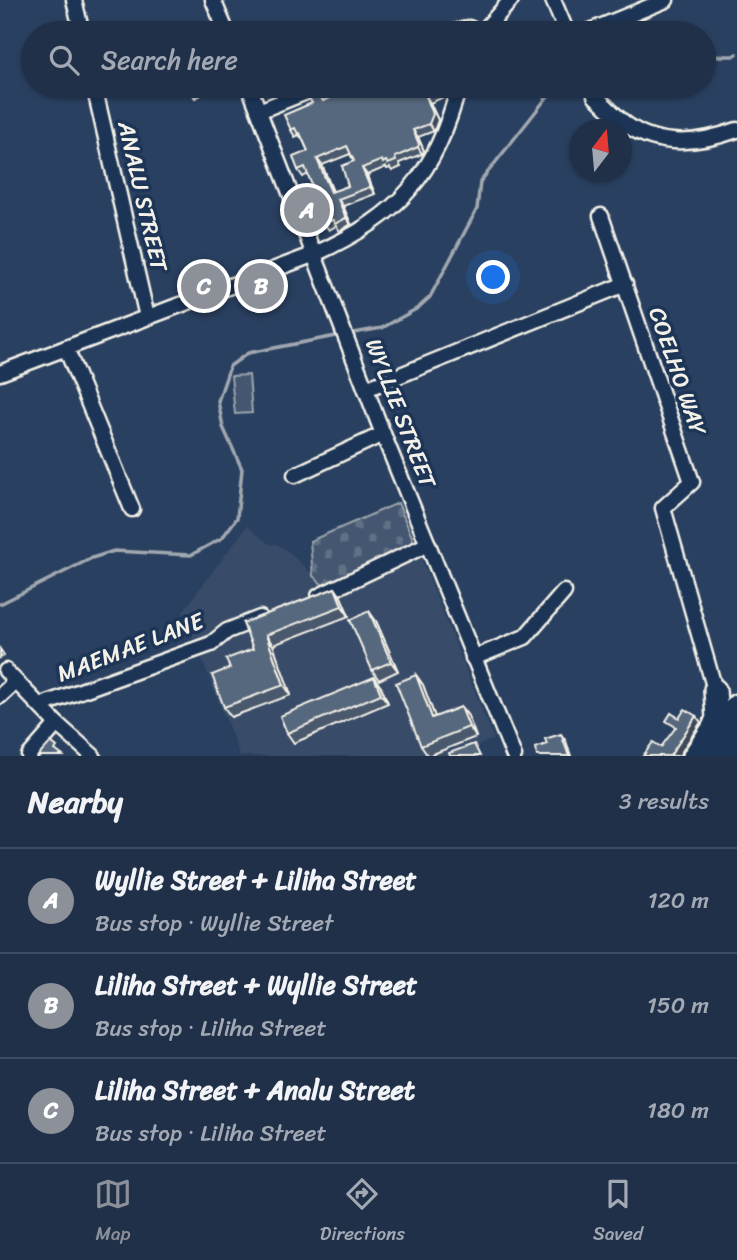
<!DOCTYPE html>
<html lang="en">
<head>
<meta charset="utf-8">
<style>
	body { margin:0; font-family:Sriracha,sans-serif; background:#2d3c52; color:#f1f3f6 }
	.compass { position:absolute; left:569px; top:119px; width:63px; height:63px; border-radius:50%; background:#203048; box-shadow:0 2px 5px #0004; rotate:16deg }
	.you { position:absolute; left:494px; top:278px; width:24px; height:24px; margin:-18px; border:5px solid #fff; border-radius:50%; background:#1a73e8; box-shadow:0 0 0 10px #1a73e833 }
	.badge { display:grid; place-items:center; width:46px; height:46px; border-radius:50%; background:#8c9099; color:#fff; font-size:23px; font-weight:700 }
	.pin { position:absolute; translate:-50% -50%; border:4px solid #fff; box-shadow:0 2px 7px #0006 }
	.list { margin:0; padding:0; list-style:none }
	h2 { display:flex; justify-content:space-between; align-items:center; height:91px; margin:0; padding:0 28px; font-size:30px }
	h2 small { font-size:23px; font-weight:400; color:#a2a9b4 }
	.list li { display:grid; grid-template-columns:46px 1fr auto; gap:21px; align-items:center; box-sizing:border-box; height:105px; padding:0 28px; border-top:2px solid #3d4b60 }
	.list b { display:block; font-size:26px; white-space:nowrap }
	.list p { margin:0; font-size:23px; white-space:nowrap; color:#a2a9b4 }
	.list em { font-size:23px; font-style:normal; color:#a2a9b4 }
	.icon { flex:none; width:38px; height:38px; fill:none; stroke:currentColor; stroke-width:2; stroke-linecap:round; stroke-linejoin:round }
	.map { position:relative; flex:none; width:737px; height:756px; overflow:hidden }
	.search { position:absolute; background:#203048; box-shadow:0 2px 5px #0004; left:21px; right:21px; top:21px; height:77px; display:flex; align-items:center; gap:18px; box-sizing:border-box; padding:0 24px; border-radius:38px; color:#a2a9b4; font-size:26px }
	.sheet { height:406px; background:#203048 }
	nav { display:flex; justify-content:space-around; align-items:center; box-sizing:border-box; height:98px; border-top:2px solid #3d4b60; background:#203048; font-size:19px; color:#a2a9b4 }
	nav a { display:grid; justify-items:center; gap:4px }
	nav .on { color:#8c9099 }
	.map>svg:first-child { display:block }
	.built { fill:#374c69 }
	.cemetery { fill:url(#cemetery-stones); stroke:#9ca4ac; stroke-width:2 }
	.pitch { fill:#445771; stroke:#9ca4ac; stroke-width:2 }
	.lines { fill:none; stroke-linecap:round; stroke-linejoin:round }
	.stream { stroke:#a1a8b0; stroke-width:3.5 }
	.minor-casing { stroke:#f4f1e8; stroke-width:19 }
	.highway-casing { stroke:#f4f1e8; stroke-width:26 }
	.minor { stroke:#1d3557; stroke-width:14 }
	.highway { stroke:#1d3557; stroke-width:21 }
	.wall { fill:#4a596c; stroke:#f4f1e8; stroke-width:2; fill-rule:evenodd }
	.shaded-wall { fill:#3c4858; stroke:#f4f1e8; stroke-width:2 }
	.building { fill:#56677d; stroke:#f4f1e8; stroke-width:2; fill-rule:evenodd }
	.labels { text-anchor:middle; stroke-width:7; stroke-linejoin:round; paint-order:stroke }
	.street-label { font-size:23px; fill:#f4f1e8; stroke:#1d3557 }
</style>
</head>
<body>
<div class="map">
<svg width="737" height="756" viewBox="0 0 737 756">
	<defs>
		<pattern id="cemetery-stones" width="16" height="16" patternUnits="userSpaceOnUse" patternTransform="scale(1.75)"><rect width="16" height="16" fill="#445771"/><path d="M2 7V4a2 2 0 0 1 4 0v3zM10 15v-3a2 2 0 0 1 4 0v3z" fill="#607085"/></pattern>
	</defs>
	<rect width="100%" height="100%" fill="#2a4060"/>
	<filter id="ink" filterUnits="userSpaceOnUse"><feTurbulence type="fractalNoise" baseFrequency=".0143" numOctaves="2"/><feDisplacementMap in="SourceGraphic" scale="14" xChannelSelector="R" yChannelSelector="G"/><feConvolveMatrix kernelMatrix="1 2 1 2 8 2 1 2 1" color-interpolation-filters="sRGB"/></filter>
	<g filter="url(#ink)">
		<!-- built -->
		<path class="built" d="M247 526 269 544H277L289 552 324 586 415 544 494 739 452 756H240L183 611Z"/>
		<!-- cemetery -->
		<path class="cemetery" d="M398 503 415 544 324 586 313 576 310 541Z"/>
		<!-- pitch -->
		<path class="pitch" d="M249 375 252 413 235 414 231 376Z"/>
		<g class="lines">
			<!-- stream -->
			<g class="stream">
				<path d="M704 56H733L737 54"/>
				<path d="M348 334 382 328 418 308 430 297 477 209 480 182 548 96 565 86"/>
				<path d="M0 604 92 558 114 551 191 555 222 538 237 518 242 469 223 427 218 401 230 366 248 353 341 335"/>
			</g>
			<defs>
				<g id="minor">
					<path d="M74 0 82 33"/>
					<path d="M213 0 227 33"/>
					<path d="M553 0 567 33"/>
					<path d="M451 33 469 28 482 33"/>
					<path d="M482 33 511 0"/>
					<path d="M585 33 666 0"/>
					<path d="M94 86 147 317"/>
					<path d="M249 86 383 434 514 756"/>
					<path d="M595 96C605 105 616 117 627 125 661 149 701 143 737 130"/>
					<path d="M259 111 321 86"/>
					<path d="M601 216 692 482 663 508 715 690"/>
					<path d="M66 348 132 509"/>
					<path d="M0 373 315 254C400 215 435 176 459 86"/>
					<path d="M366 389 625 284"/>
					<path d="M295 475 383 434"/>
					<path d="M319 596 428 544"/>
					<path d="M473 658 525 637 564 592"/>
					<path d="M6 671 57 724 93 756"/>
					<path d="M0 696 15 682"/>
					<path d="M42 708 47 703 211 644 227 631 260 618"/>
					<path d="M29 756 57 724"/>
				</g>
				<g id="highway">
					<path d="M713 728 717 718 715 690"/>
					<path d="M694 756 713 728 737 705"/>
					<path d="M712 756 737 721"/>
					<path d="M733 756 737 749"/>
				</g>
			</defs>
			<!-- minor casing -->
			<use href="#minor" class="minor-casing"/>
			<!-- highway casing -->
			<use href="#highway" class="highway-casing"/>
			<!-- minor -->
			<use href="#minor" class="minor"/>
			<!-- highway -->
			<use href="#highway" class="highway"/>
		</g>
		<!-- wall -->
		<g class="wall">
			<path d="M188 86H220L195 98Z"/>
			<path d="M382 86H445L446 88 443 89 444 97 430 103 438 120 434 131 418 137 424 151 422 154 399 163 401 167 392 171 390 168 387 169 386 167 367 175 375 194 343 206 351 224 340 231 336 226 329 230 322 221 313 188 308 174 303 177 298 170 308 151 303 140 299 135 295 137 291 130 312 103 370 91ZM350 154 354 161 348 186 333 192 322 165Z"/>
			<path d="M335 588 341 597 349 616 273 645 291 695 231 717 224 707 230 668 253 649 243 623Z"/>
			<path d="M376 621 398 671 379 680 372 670Z"/>
			<path d="M0 649 4 655 0 658Z"/>
			<path d="M416 675 423 685 435 717 461 707 468 716 476 737 428 756 421 746Z"/>
			<path d="M381 687 388 703 294 743 287 733Z"/>
		</g>
		<!-- shaded-wall -->
		<g class="shaded-wall">
			<path d="M439 86H441L443 89 444 97 440 90Z"/>
			<path d="M426 96 430 103 438 120 434 131 429 124Z"/>
			<path d="M413 130 418 137 424 151 422 154 418 147Z"/>
			<path d="M317 159 322 165 336 199 331 192Z"/>
			<path d="M362 168 367 175 375 194 370 187Z"/>
			<path d="M338 199 343 206 351 224 346 218Z"/>
			<path d="M335 588 341 597 349 616 342 606Z"/>
			<path d="M369 611 376 621 398 671 391 662Z"/>
			<path d="M266 635 273 645 291 695 284 685Z"/>
			<path d="M416 675 423 685 439 728 432 718Z"/>
			<path d="M374 677 381 687 388 703 381 694Z"/>
			<path d="M461 707 468 716 476 737 469 727Z"/>
			<path d="M696 716 701 722 679 756H670Z"/>
			<path d="M561 734 566 741 571 756H569Z"/>
		</g>
		<!-- building -->
		<g class="building">
			<path d="M188 86H202L190 91Z"/>
			<path d="M358 86H366L369 91 382 86H439L440 90 426 96 433 114 429 124 413 130 419 144 418 147 395 157 396 161 388 164 386 161 383 163 382 160 362 168 370 187 338 199 346 218 335 224 333 220 324 223 322 221 311 189 313 188 305 167 298 170 293 157 308 151 300 133 298 134 295 128 291 130 284 115 312 103 309 98 319 94 323 101ZM347 146 354 161 342 166 348 186 331 192 317 159Z"/>
			<path d="M335 588 342 606 266 635 284 685 224 707 212 675 230 668 226 659 253 649 243 623Z"/>
			<path d="M369 611 391 662 372 670 350 620Z"/>
			<path d="M416 675 432 718 461 707 469 727 421 746 396 683Z"/>
			<path d="M374 677 381 694 287 733 280 716Z"/>
			<path d="M685 709 696 716 670 756H643L653 742 661 747 676 727 666 721 671 713 679 718Z"/>
			<path d="M561 734 569 756H537L535 748 547 744 545 739Z"/>
			<path d="M51 742 57 747 55 750 63 756H38Z"/>
			<path d="M474 744 480 756H450L449 753Z"/>
		</g>
	</g>
	<g class="labels">
		<!-- street labels -->
		<g class="street-label">
			<text transform="translate(143 196) rotate(77)" y="8">ANALU STREET</text>
			<text transform="translate(678 371) rotate(71)" y="8">COELHO WAY</text>
			<text transform="translate(401 413) rotate(69)" y="8">WYLLIE STREET</text>
			<text transform="translate(130 647) rotate(-21)" y="8">MAEMAE LANE</text>
		</g>
	</g>
</svg>
<svg class="compass" viewBox="-18 -18 36 36"><path d="M0-13l5 13h-10z" fill="#e53935"/><path d="M0 13l5-13h-10z" fill="#a2a9b4"/></svg>
<div class="you"></div>
<div class="pin badge" style="left:307px;top:210px">A</div>
<div class="pin badge" style="left:261px;top:286px">B</div>
<div class="pin badge" style="left:204px;top:286px">C</div>
<div class="search"><svg class="icon" aria-label="search" viewBox="0 0 24 24"><circle cx="10" cy="10" r="6"/><path d="M15 15l6 6"/></svg>Search here</div>
</div>
<section class="sheet">
<h2>Nearby<small>3 results</small></h2>
<ul class="list">
<li><span class="badge">A</span><div><b>Wyllie Street + Liliha Street</b><p>Bus stop · Wyllie Street</p></div><em>120 m</em></li>
<li><span class="badge">B</span><div><b>Liliha Street + Wyllie Street</b><p>Bus stop · Liliha Street</p></div><em>150 m</em></li>
<li><span class="badge">C</span><div><b>Liliha Street + Analu Street</b><p>Bus stop · Liliha Street</p></div><em>180 m</em></li>
</ul>
</section>
<nav>
<a class="on"><svg class="icon" aria-label="map" viewBox="0 0 24 24"><path d="M3 6l6-2 6 2 6-2v14l-6 2-6-2-6 2zM9 4v14M15 6v14"/></svg>Map</a>
<a><svg class="icon" aria-label="directions" viewBox="0 0 24 24"><path d="M12 3l9 9-9 9-9-9zM9 14v-3h6M13 9l2 2-2 2"/></svg>Directions</a>
<a><svg class="icon" aria-label="saved" viewBox="0 0 24 24"><path d="M7 4h10v16l-5-4-5 4z"/></svg>Saved</a>
</nav>
</body>
</html>
